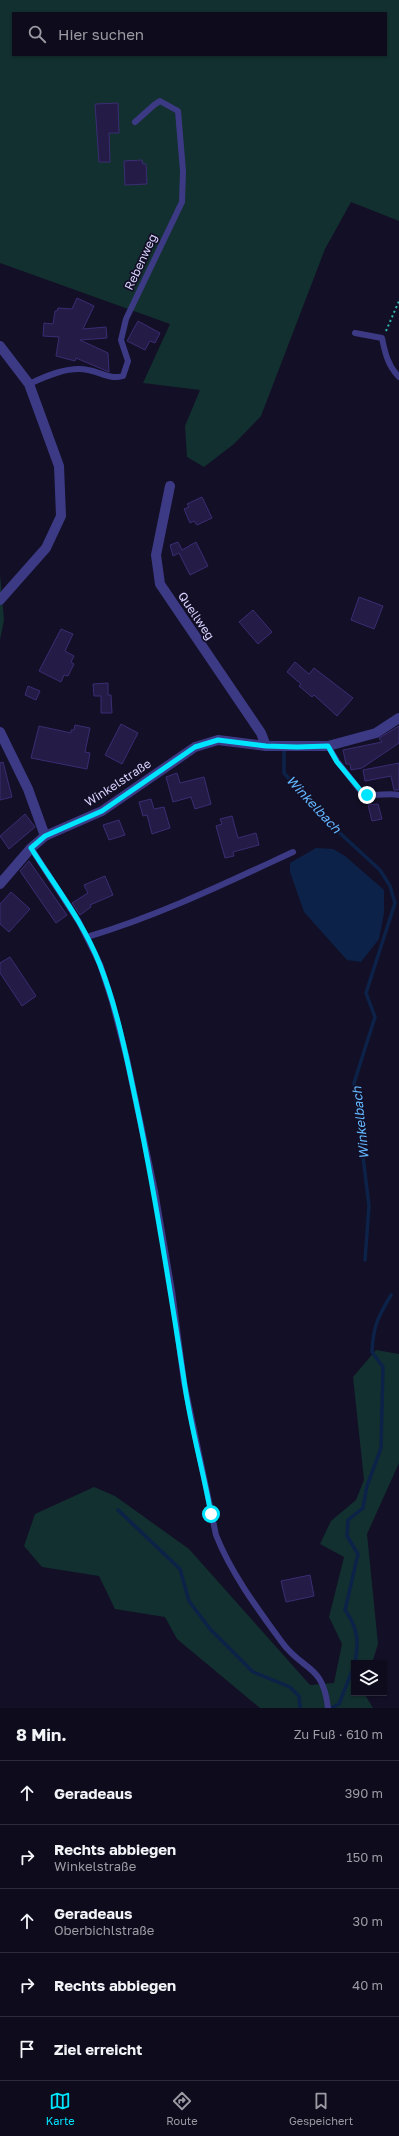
<!DOCTYPE html>
<html lang="de">
<head>
<meta charset="utf-8">
<style>
	body { margin:0; font-family:"Golos Text",sans-serif; background:#1c1929; color:#f1f3f6 }
	.controls { position:absolute; right:12px; bottom:12px; display:grid; overflow:hidden; border-radius:0px; box-shadow:0 1px 3px #0004 }
	.controls button { width:36px; height:36px; display:grid; place-items:center; padding:0; border:0; border-bottom:1px solid #2e2b3b; background:#0e0b1c; color:#f1f3f6; font:20px sans-serif }
	.stop { position:absolute; width:12px; height:12px; margin:-9px; border:3px solid #00e5ff; border-radius:50%; background:#fff }
	.stop.end { background:#00e5ff; border-color:#fff; box-shadow:0 1px 4px #0008 }
	.list { margin:0; padding:0; list-style:none }
	h2 { display:flex; justify-content:space-between; align-items:center; height:52px; margin:0; padding:0 16px; font-size:17px }
	h2 small { font-size:13px; font-weight:400; color:#9b9ba3 }
	.list li { display:grid; grid-template-columns:26px 1fr auto; gap:12px; align-items:center; box-sizing:border-box; height:64px; padding:0 16px; border-top:1px solid #2e2b3b }
	.list b { display:block; font-size:15px; white-space:nowrap }
	.list p { margin:0; font-size:13px; white-space:nowrap; color:#9b9ba3 }
	.list em { font-size:13px; font-style:normal; color:#9b9ba3 }
	.icon { flex:none; width:22px; height:22px; fill:none; stroke:currentColor; stroke-width:2; stroke-linecap:round; stroke-linejoin:round }
	.map { position:relative; flex:none; width:399px; height:1708px; overflow:hidden }
	.search { position:absolute; background:#0e0b1c; box-shadow:0 1px 3px #0004; left:12px; right:12px; top:12px; height:44px; display:flex; align-items:center; gap:10px; box-sizing:border-box; padding:0 14px; border-radius:0px; color:#9b9ba3; font-size:15px }
	.sheet { height:372px; background:#0e0b1c }
	nav { display:flex; justify-content:space-around; align-items:center; box-sizing:border-box; height:56px; border-top:1px solid #2e2b3b; background:#0e0b1c; font-size:11px; color:#9b9ba3 }
	nav a { display:grid; justify-items:center; gap:2px }
	nav .on { color:#00e5ff }
	.map>svg:first-child { display:block }
	.green { fill:#12302f; fill-rule:evenodd }
	.water { fill:#0c2248 }
	.lines { fill:none; stroke-linecap:round; stroke-linejoin:round }
	.stream { stroke:#0c2248; stroke-width:3.5 }
	.building { fill:#241b47; stroke:#3b2d73 }
	.path { stroke:#2fb8b0; stroke-width:2; stroke-dasharray:2 3; stroke-linecap:butt }
	.lane { stroke:#3d3a85; stroke-width:6 }
	.street { stroke:#3d3a85; stroke-width:10 }
	.route { stroke:#00e5ff; stroke-width:5 }
	.labels { text-anchor:middle; stroke-width:3.5; stroke-linejoin:round; paint-order:stroke }
	.street-label { font-size:12px; fill:#d9d4ff; stroke:#130f26 }
	.water-label { font-size:13px; font-style:italic; fill:#62b6ff; stroke:#130f26 }
</style>
</head>
<body>
<div class="map">
<svg width="399" height="1708" viewBox="0 0 399 1708">
	<rect width="100%" height="100%" fill="#130f26"/>
	<!-- green -->
	<g class="green">
		<path d="M0 0H399V221L351 202 325 249 261 416 234 444 204 467 187 457 185 426 200 390 143 383 170 324 0 263ZM13 13H386V55H13Z"/>
		<path d="M0 574 4 620 0 640Z"/>
		<path d="M376 1350 399 1354V1463L367 1534 378 1644 372 1663H354V1693H364L373 1708H260L177 1639 165 1617 115 1609 99 1576 42 1567 24 1546 35 1514 94 1487 115 1496 189 1549 310 1685 334 1683 342 1644 329 1617 344 1557 320 1544 331 1521 356 1500 364 1480 353 1377Z"/>
	</g>
	<!-- water -->
	<path class="water" d="M316 848 333 849 345 856 384 890V913L379 939 361 962 347 960 304 912 290 872V863Z"/>
	<g class="lines">
		<!-- stream -->
		<g class="stream">
			<path d="M284 749V773L330 824 380 870 390 886 395 903 366 993 375 1017 354 1083 369 1206 365 1260"/>
			<path d="M118 1510 180 1569 189 1601 210 1629 253 1672 290 1687 299 1696 300 1708"/>
			<path d="M355 1663C359 1641 358 1628 345 1610L358 1554 347 1536 348 1520 363 1508 367 1486 381 1448 383 1367 372 1352C373 1326 378 1317 391 1295"/>
			<path d="M331 1708 339 1704 354 1666"/>
		</g>
	</g>
	<!-- building -->
	<g class="building">
		<path d="M118 103 119 133H109L110 162H99L95 104Z"/>
		<path d="M142 160 143 164H146L147 184 125 185 124 161Z"/>
		<path d="M77 298 94 306 83 329 106 327 107 338 80 340 108 353 109 372 76 358 75 361 56 356 59 337 43 336 44 323 53 324 55 311H57L58 308 72 309Z"/>
		<path d="M138 321 160 333 155 343 150 341 145 350 127 341Z"/>
		<path d="M202 497 212 518 197 525 194 521 190 523 184 509 189 507 187 504Z"/>
		<path d="M178 542 182 550 196 542 208 566 190 575 179 553 173 556 170 545Z"/>
		<path d="M359 597 383 606 374 629 351 620Z"/>
		<path d="M253 610 272 632 258 644 239 622Z"/>
		<path d="M61 629 73 634 65 651 74 656 71 662 74 664 68 676 64 675 61 682 39 671Z"/>
		<path d="M295 662 309 674 314 668 353 698 337 716 314 695 312 697 299 686 301 684 287 672Z"/>
		<path d="M108 683V695H111L112 713H101V696H94L93 684Z"/>
		<path d="M28 686 40 691 36 700 25 695Z"/>
		<path d="M121 724 138 733 122 764 105 755Z"/>
		<path d="M75 725 90 728 85 752 90 753 87 769 31 758 39 726 71 733V730H74Z"/>
		<path d="M399 726V743L362 768 351 770 350 764H346L343 750 382 742 379 738Z"/>
		<path d="M3 762 12 797 0 800V763Z"/>
		<path d="M399 763V790H394L391 776 365 781 363 770Z"/>
		<path d="M177 773 180 783 204 777 211 804 195 809 191 797 173 802 166 777Z"/>
		<path d="M151 799 154 809 164 807 170 828 152 834 147 815 143 816 139 802Z"/>
		<path d="M378 804 382 819 372 821 368 805Z"/>
		<path d="M25 814 35 827 9 849 0 836Z"/>
		<path d="M232 816 238 838 256 833 259 845 233 852 234 856 225 858 216 826 222 824 220 819Z"/>
		<path d="M119 820 125 835 109 840 103 825Z"/>
		<path d="M29 861 67 915 56 923 20 871Z"/>
		<path d="M105 876 113 895 90 905 91 907 80 915 72 903 88 893 84 885Z"/>
		<path d="M11 892 30 909 9 932 0 924V904Z"/>
		<path d="M10 957 36 996 22 1006 0 973V963Z"/>
		<path d="M310 1575 314 1596 286 1602 281 1581Z"/>
	</g>
	<g class="lines">
		<!-- path -->
		<path class="path" d="M386 331 399 301"/>
		<!-- lane -->
		<g class="lane">
			<path d="M355 333 382 338C385 353 388 366 399 377"/>
			<path d="M29 384C46 376 69 366 88 370 101 372 110 380 123 376L128 361 121 340 126 319 182 202 183 171 178 111 160 101 154 105 135 122"/>
			<path d="M328 746 337 761 362 793C374 798 387 792 399 795"/>
			<path d="M31 848 79 922 100 964 112 1001 127 1059 155 1191 172 1291 184 1382 216 1535C231 1573 257 1608 281 1641 303 1672 323 1663 328 1708"/>
			<path d="M87 937C158 916 226 883 293 852"/>
		</g>
		<!-- street -->
		<g class="street">
			<path d="M0 346 29 384 59 466 61 516 46 548 0 600"/>
			<path d="M170 486 156 555 160 584 261 733 266 746"/>
			<path d="M0 732 28 789 45 836"/>
			<path d="M0 884 31 848 45 836 102 811 195 747 218 740 266 746H328L376 733 399 718"/>
		</g>
	</g>
	<g class="lines">
		<!-- route -->
		<path class="route" d="M211 1514C203 1469 190 1425 184 1380 170 1288 156 1198 137 1107 127 1060 118 1011 100 965 84 923 55 886 31 848L45 836 102 811 195 747 218 740 266 746 297 747 328 746 337 762 362 792 367 795"/>
	</g>
	<g class="labels">
		<!-- street labels -->
		<g class="street-label">
			<text transform="translate(141 262) rotate(-65)" y="4">Rebenweg</text>
			<text transform="translate(196 616) rotate(56)" y="4">Quellweg</text>
			<text transform="translate(118 783) rotate(-33)" y="4">Winkelstraße</text>
		</g>
		<!-- water labels -->
		<g class="water-label">
			<text transform="translate(314 804) rotate(47)" y="5">Winkelbach</text>
			<text transform="translate(360 1123) rotate(-96)" y="5">Winkelbach</text>
		</g>
	</g>
</svg>
<div class="controls">
<button><svg class="icon" aria-label="layers" viewBox="0 0 24 24"><path d="M12 4l9 5-9 5-9-5zM3 14l9 5 9-5"/></svg></button>
</div>
<div class="stop" style="left:211px;top:1514px"></div>
<div class="stop end" style="left:367px;top:795px"></div>
<div class="search"><svg class="icon" aria-label="search" viewBox="0 0 24 24"><circle cx="10" cy="10" r="6"/><path d="M15 15l6 6"/></svg>Hier suchen</div>
</div>
<section class="sheet">
<h2>8 Min.<small>Zu Fuß · 610 m</small></h2>
<ul class="list">
<li><svg class="icon" aria-label="ahead" viewBox="0 0 24 24"><path d="M12 20V5M6 11l6-6 6 6"/></svg><div><b>Geradeaus</b></div><em>390 m</em></li>
<li><svg class="icon" aria-label="right" viewBox="0 0 24 24"><path d="M7 20v-9h11M14 6l5 5-5 5"/></svg><div><b>Rechts abbiegen</b><p>Winkelstraße</p></div><em>150 m</em></li>
<li><svg class="icon" aria-label="ahead" viewBox="0 0 24 24"><path d="M12 20V5M6 11l6-6 6 6"/></svg><div><b>Geradeaus</b><p>Oberbichlstraße</p></div><em>30 m</em></li>
<li><svg class="icon" aria-label="right" viewBox="0 0 24 24"><path d="M7 20v-9h11M14 6l5 5-5 5"/></svg><div><b>Rechts abbiegen</b></div><em>40 m</em></li>
<li><svg class="icon" aria-label="arrive" viewBox="0 0 24 24"><path d="M6 21V4h12l-3 4 3 4H6"/></svg><div><b>Ziel erreicht</b></div></li>
</ul>
</section>
<nav>
<a class="on"><svg class="icon" aria-label="map" viewBox="0 0 24 24"><path d="M3 6l6-2 6 2 6-2v14l-6 2-6-2-6 2zM9 4v14M15 6v14"/></svg>Karte</a>
<a><svg class="icon" aria-label="directions" viewBox="0 0 24 24"><path d="M12 3l9 9-9 9-9-9zM9 14v-3h6M13 9l2 2-2 2"/></svg>Route</a>
<a><svg class="icon" aria-label="saved" viewBox="0 0 24 24"><path d="M7 4h10v16l-5-4-5 4z"/></svg>Gespeichert</a>
</nav>
</body>
</html>
